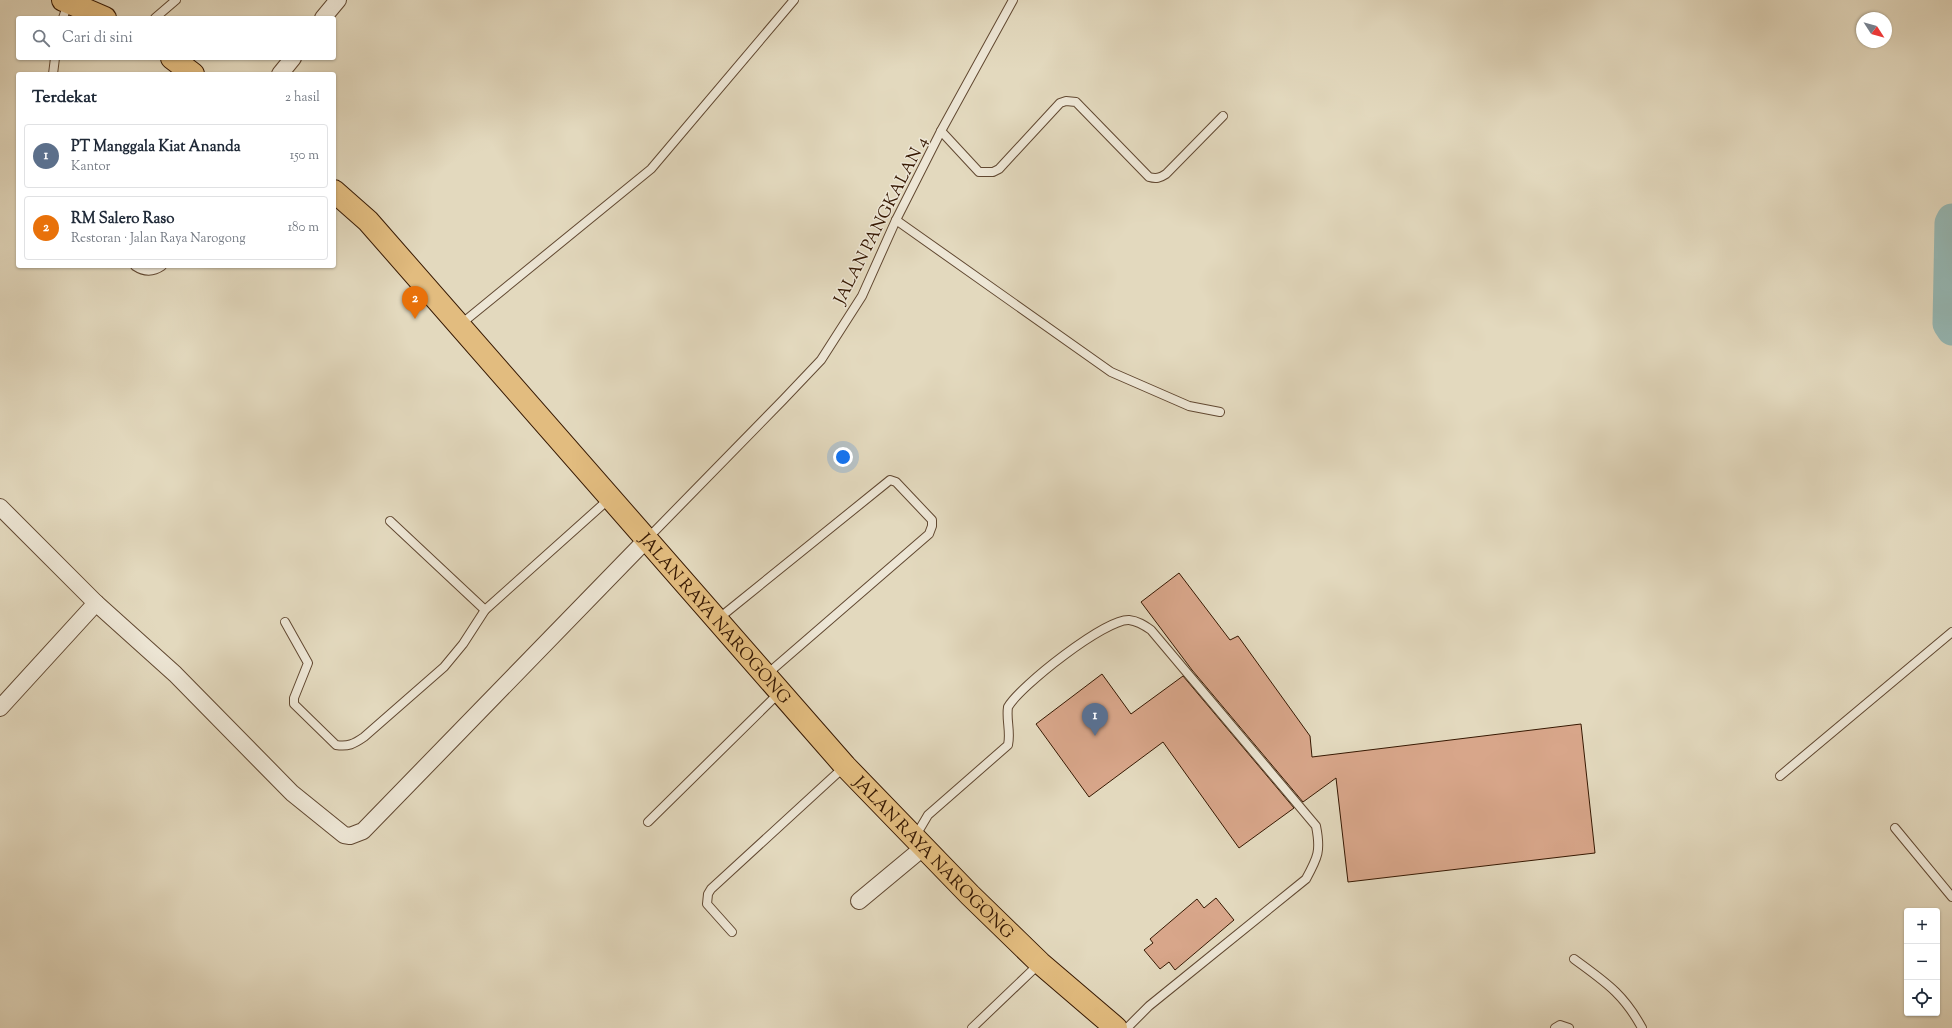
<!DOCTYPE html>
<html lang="id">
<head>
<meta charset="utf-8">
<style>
	body { margin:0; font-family:"Sorts Mill Goudy",serif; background:#f6f6f7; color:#1f2937 }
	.controls { position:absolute; right:12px; bottom:12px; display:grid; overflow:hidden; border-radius:4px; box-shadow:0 1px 3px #0004 }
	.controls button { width:36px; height:36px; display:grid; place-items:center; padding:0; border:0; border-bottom:1px solid #e0e1e3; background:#fff; color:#1f2937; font:20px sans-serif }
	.compass { position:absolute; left:1856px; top:12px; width:36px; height:36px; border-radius:50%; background:#fff; box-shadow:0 1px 3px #0004; rotate:126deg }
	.you { position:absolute; left:843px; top:457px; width:14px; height:14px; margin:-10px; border:3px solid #fff; border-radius:50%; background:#1a73e8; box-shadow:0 0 0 6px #1a73e833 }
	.badge { display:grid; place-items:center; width:26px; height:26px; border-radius:50%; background:#ea580c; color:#fff; font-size:13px; font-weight:700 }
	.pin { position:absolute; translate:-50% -33px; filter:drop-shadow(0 1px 2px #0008) }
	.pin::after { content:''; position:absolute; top:21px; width:14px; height:12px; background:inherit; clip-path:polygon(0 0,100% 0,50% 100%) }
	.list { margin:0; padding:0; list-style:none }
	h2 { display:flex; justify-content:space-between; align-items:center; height:52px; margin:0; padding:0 16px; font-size:17px }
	h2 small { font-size:13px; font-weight:400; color:#747a83 }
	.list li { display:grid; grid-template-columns:26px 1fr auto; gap:12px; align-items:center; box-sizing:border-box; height:64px; margin:0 8px 8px; padding:0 8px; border:1px solid #e0e1e3; border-radius:4px }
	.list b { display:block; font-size:15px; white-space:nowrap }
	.list p { margin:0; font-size:13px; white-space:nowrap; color:#747a83 }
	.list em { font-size:13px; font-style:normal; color:#747a83 }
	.icon { flex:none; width:22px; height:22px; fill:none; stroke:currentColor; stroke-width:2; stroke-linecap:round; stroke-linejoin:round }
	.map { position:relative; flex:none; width:1952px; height:1028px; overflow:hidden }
	.search { position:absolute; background:#fff; box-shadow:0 1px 3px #0004; left:16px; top:16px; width:320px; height:44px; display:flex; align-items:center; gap:10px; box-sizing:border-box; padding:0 14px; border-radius:4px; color:#747a83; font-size:15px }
	.panel { position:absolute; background:#fff; box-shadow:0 1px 3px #0004; left:16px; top:72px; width:320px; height:196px; border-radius:4px }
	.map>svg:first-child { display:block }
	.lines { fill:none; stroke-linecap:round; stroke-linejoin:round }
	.river { stroke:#96b9b6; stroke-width:31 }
	.building { fill:#d8a68a; stroke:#361802 }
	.lane-casing { stroke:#614831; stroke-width:10 }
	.street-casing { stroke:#614831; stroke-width:18 }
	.primary-casing { stroke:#361802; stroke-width:24 }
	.lane { stroke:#ede6d5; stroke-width:8 }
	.street { stroke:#ede6d5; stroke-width:16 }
	.primary { stroke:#e2bc7f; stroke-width:22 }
	.labels { text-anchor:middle; stroke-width:3; stroke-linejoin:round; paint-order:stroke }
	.street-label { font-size:17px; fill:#361802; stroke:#ede6d5 }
</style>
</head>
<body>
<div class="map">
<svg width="1952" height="1028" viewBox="0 0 1952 1028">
	<rect width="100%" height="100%" fill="#e3d9be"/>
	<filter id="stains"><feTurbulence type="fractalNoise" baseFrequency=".005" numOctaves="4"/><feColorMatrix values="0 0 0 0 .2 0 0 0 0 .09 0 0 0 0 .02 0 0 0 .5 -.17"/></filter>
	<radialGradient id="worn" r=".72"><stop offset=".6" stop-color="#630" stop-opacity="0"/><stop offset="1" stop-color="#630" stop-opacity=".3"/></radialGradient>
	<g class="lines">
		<!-- river -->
		<path class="river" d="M1952 219 1950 223 1948 324 1952 330"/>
	</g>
	<!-- building -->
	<g class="building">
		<path d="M1179 573 1230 640 1238 636 1310 736 1312 757 1581 724 1595 853 1348 882 1336 778 1303 802 1192 670 1141 602Z"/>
		<path d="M1102 674 1131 714 1183 676 1294 808 1239 848 1163 742 1089 797 1036 724Z"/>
		<path d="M1216 898 1234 920 1175 970 1169 962 1160 969 1144 950 1153 943 1150 939 1197 899 1204 908Z"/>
	</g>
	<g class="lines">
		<defs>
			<g id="lane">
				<path d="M63 18 68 3"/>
				<path d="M155 18 176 0"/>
				<path d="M53 74 55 58"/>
				<path d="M941 131 979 172H993L999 169 1060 103 1066 101 1076 102 1149 177C1156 179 1160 178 1166 174L1223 116"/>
				<path d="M896 220 1111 372 1189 406 1220 412"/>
				<path d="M135 266C144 272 152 273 162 266"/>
				<path d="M461 324 651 169 794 0"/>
				<path d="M390 521 485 610 609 499"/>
				<path d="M648 538 783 400 821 360 862 296 896 220 941 131 1013 0"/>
				<path d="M718 619 890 480 896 482 932 520V526L929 534 766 675"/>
				<path d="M285 622 308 663 294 698V704L336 745C348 747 354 744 364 737L444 667 463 644 485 610"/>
				<path d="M1780 776 1952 632"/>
				<path d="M648 822 779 693"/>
				<path d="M1895 828 1952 897"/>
				<path d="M915 837 928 815 1008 745C1011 732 1006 720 1008 707 1020 686 1105 619 1129 620 1138 621 1144 625 1151 630L1316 826C1321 851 1318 857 1306 879L1149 1006 1127 1028"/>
				<path d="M732 932 707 904 708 894 711 889 844 767"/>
				<path d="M1574 959C1605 982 1623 993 1642 1028"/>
				<path d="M972 1028 1039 964"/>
				<path d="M1555 1028 1560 1025 1569 1028"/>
			</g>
			<g id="street">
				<path d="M323 18 338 0"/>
				<path d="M280 74 293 58"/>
				<path d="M0 507 96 603 175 674 292 793 344 835 350 836 363 831 647 539"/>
				<path d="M0 708 96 603"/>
				<path d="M859 901 924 847"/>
			</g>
			<g id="primary">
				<path d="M63 0 105 18"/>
				<path d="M172 58 193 74"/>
				<path id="s1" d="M334 191 368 221 845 766 970 895 1040 963 1116 1028"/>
			</g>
		</defs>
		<!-- lane casing -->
		<use href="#lane" class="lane-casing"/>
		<!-- street casing -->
		<use href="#street" class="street-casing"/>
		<!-- primary casing -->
		<use href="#primary" class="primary-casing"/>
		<!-- lane -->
		<use href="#lane" class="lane"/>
		<!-- street -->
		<use href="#street" class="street"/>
		<!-- primary -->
		<use href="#primary" class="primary"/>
	</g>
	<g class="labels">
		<!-- street labels -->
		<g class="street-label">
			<text transform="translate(880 220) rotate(-63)" y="6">JALAN PANGKALAN 4</text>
			<text dy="6" stroke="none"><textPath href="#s1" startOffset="573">JALAN RAYA NAROGONG</textPath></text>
			<text dy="6" stroke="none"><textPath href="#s1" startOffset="897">JALAN RAYA NAROGONG</textPath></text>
		</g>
	</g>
	<rect width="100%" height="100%" filter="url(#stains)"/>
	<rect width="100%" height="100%" fill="url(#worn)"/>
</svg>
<div class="controls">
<button>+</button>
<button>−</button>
<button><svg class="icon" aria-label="locate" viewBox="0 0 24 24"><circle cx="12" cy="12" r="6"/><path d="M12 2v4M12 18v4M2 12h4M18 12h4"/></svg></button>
</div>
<svg class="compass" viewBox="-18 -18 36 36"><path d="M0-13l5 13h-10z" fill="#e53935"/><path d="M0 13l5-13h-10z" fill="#747a83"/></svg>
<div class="you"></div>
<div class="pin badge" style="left:1095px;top:736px;background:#5c6f8a">1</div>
<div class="pin badge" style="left:415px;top:319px;background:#e8710a">2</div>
<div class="search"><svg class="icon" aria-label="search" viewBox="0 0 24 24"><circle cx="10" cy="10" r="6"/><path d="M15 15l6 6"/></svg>Cari di sini</div>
<section class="panel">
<h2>Terdekat<small>2 hasil</small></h2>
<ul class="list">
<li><span class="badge" style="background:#5c6f8a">1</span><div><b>PT Manggala Kiat Ananda</b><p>Kantor</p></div><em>150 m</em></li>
<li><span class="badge" style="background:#e8710a">2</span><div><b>RM Salero Raso</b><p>Restoran · Jalan Raya Narogong</p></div><em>180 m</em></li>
</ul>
</section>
</div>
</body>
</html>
